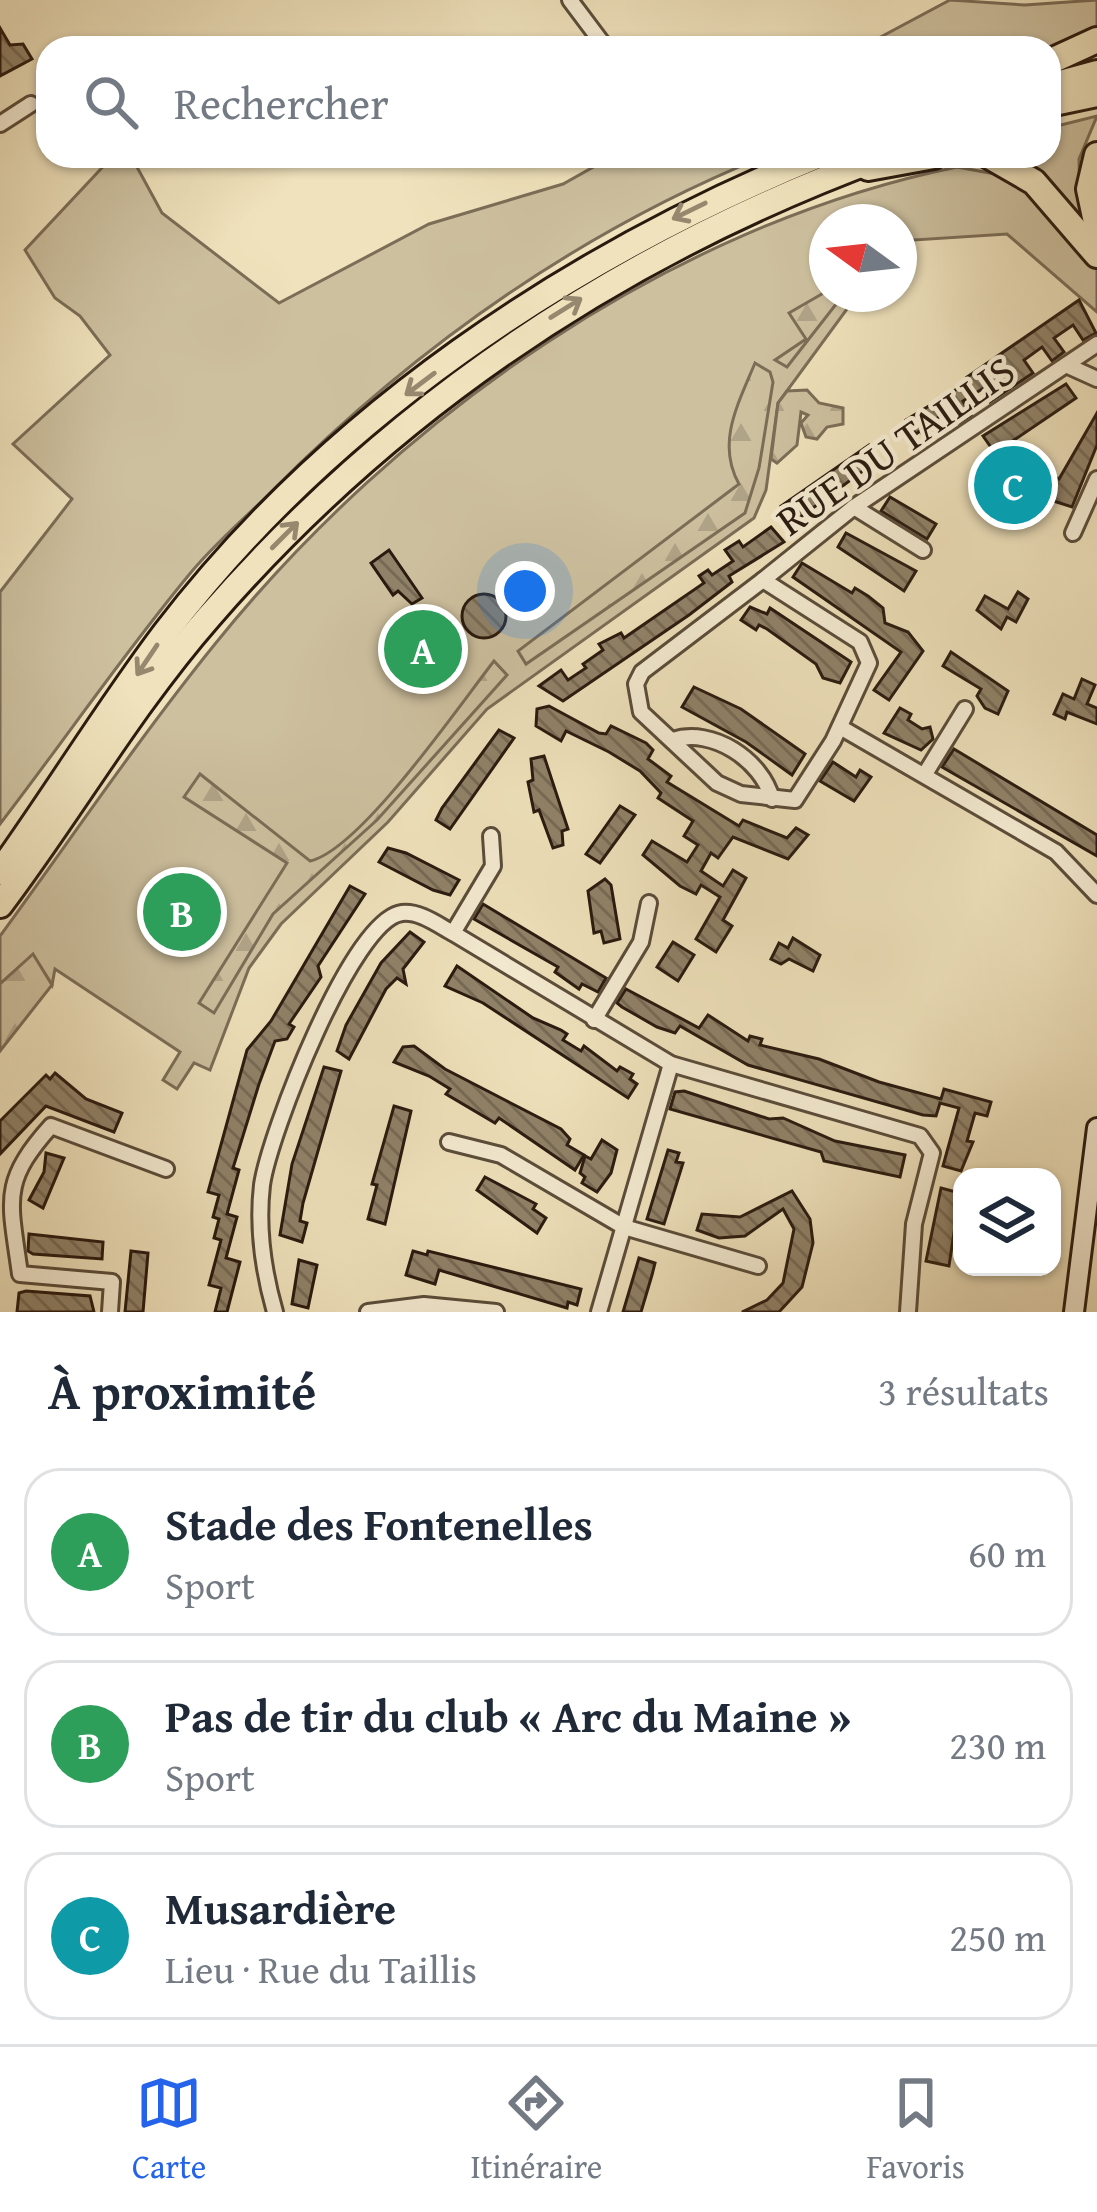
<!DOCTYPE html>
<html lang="fr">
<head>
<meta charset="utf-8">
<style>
	body { margin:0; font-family:"Gentium Book Plus",serif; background:#f2f2f3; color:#1f2937 }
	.controls { position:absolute; right:36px; bottom:36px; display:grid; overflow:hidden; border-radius:24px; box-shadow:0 3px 9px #0004 }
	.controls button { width:108px; height:108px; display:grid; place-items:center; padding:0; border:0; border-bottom:3px solid #e0e1e3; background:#fff; color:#1f2937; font:60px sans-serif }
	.compass { position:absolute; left:809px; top:204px; width:108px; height:108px; border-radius:50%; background:#fff; box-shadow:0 3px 9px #0004; rotate:285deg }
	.you { position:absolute; left:525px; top:591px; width:42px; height:42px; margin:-30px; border:9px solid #fff; border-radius:50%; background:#1a73e8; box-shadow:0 0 0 18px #1a73e833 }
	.badge { display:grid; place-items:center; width:78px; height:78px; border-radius:50%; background:#2563eb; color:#fff; font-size:39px; font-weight:700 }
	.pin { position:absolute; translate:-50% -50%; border:6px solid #fff; box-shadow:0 3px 12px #0006 }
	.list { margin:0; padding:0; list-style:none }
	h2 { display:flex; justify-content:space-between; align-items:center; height:156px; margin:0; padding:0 48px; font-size:51px }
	h2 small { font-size:39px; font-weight:400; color:#747a83 }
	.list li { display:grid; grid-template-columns:78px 1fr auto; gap:36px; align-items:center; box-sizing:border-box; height:168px; margin:0 24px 24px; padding:0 24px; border:3px solid #e0e1e3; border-radius:36px }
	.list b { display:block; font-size:45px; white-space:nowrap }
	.list p { margin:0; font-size:39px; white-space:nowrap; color:#747a83 }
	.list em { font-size:39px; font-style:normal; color:#747a83 }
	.icon { flex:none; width:66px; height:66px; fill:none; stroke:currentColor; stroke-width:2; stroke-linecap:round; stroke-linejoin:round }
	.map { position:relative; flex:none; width:1097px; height:1312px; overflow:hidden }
	.search { position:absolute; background:#fff; box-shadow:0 3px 9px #0004; left:36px; right:36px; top:36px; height:132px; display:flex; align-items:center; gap:30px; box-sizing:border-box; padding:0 42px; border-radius:36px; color:#747a83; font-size:45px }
	.sheet { height:732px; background:#fff }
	nav { display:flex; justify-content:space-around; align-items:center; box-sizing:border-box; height:168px; border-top:3px solid #e0e1e3; background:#fff; font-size:33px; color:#747a83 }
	nav a { display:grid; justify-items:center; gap:6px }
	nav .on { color:#2563eb }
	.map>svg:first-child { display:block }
	.green { fill:#cdc09f; stroke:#7b6d57; stroke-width:3 }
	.forest { fill:url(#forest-firs); stroke:#7b6d57; stroke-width:3 }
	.building { fill:url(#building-back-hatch); stroke:#291a0f; stroke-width:3 }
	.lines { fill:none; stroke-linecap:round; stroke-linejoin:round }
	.street-casing { stroke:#5a4c3a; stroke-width:20 }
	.secondary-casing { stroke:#291a0f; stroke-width:24 }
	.highway-casing { stroke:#291a0f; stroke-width:30 }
	.street { stroke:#f5ecd3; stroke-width:14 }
	.secondary { stroke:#f5ecd3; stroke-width:18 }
	.highway { stroke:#efe2bc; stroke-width:24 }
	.oneway { stroke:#96886e }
	.labels { text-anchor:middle; stroke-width:9; stroke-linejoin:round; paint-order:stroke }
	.street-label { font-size:42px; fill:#291a0f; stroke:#f5ecd3 }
</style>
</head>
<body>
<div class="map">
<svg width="1097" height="1312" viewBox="0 0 1097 1312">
	<defs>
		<pattern id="forest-firs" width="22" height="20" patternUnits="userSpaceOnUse" patternTransform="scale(3)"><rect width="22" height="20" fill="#cdc09f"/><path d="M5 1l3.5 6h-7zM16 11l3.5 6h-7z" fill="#b0a488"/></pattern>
		<pattern id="building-back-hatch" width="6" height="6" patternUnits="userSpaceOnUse" patternTransform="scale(3)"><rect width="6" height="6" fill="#908269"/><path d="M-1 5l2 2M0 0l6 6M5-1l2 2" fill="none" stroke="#766a55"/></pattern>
	</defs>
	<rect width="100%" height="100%" fill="#efe2bc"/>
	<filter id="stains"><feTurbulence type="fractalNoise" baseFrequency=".00167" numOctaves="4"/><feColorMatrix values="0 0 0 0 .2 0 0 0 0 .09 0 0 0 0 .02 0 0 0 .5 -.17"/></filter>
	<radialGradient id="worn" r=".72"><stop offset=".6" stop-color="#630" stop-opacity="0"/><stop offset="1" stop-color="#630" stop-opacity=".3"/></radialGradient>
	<!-- green -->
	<g class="green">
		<path d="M950 0 1025 5 1097 0V31L1049 48H860Z"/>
		<path d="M1097 116 1079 159 1080 216 1019 156H1049V128Z"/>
		<path d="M113 156H131L162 213 279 303 429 224 563 184 613 156H765C578 232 413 349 271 492 243 520 212 546 188 576 122 656 63 742 0 824V592L72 499 13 444 110 355 80 316 55 298 25 250Z"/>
		<path d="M957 167 1017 178 1097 265V312L1007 234 899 241V222H827V294H858L778 403 766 490 754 518 487 709 388 822 281 924 249 968 210 1070 194 1063 177 1089 163 1080 180 1052 55 969 52 985 33 955 0 984V936C71 839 139 738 215 644 397 418 669 226 957 167Z"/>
	</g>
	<!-- forest -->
	<g class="forest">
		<path d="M827 291 844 294 787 367 775 360 806 339 789 313Z"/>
		<path d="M755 363 770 372 773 382 759 468 745 513 526 664 518 651 739 484C716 443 738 404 755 363Z"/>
		<path d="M807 390 819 403 843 408V424L827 427 817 439 806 437 801 423 808 415 801 412 797 445 777 463 771 459 778 403 787 391Z"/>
		<path d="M494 661 507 675 377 820 273 914 214 1013 199 1003 287 863 184 797 200 774 310 861C360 850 458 707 494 661Z"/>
		<path d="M33 954 52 985 0 1051V984Z"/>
	</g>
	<!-- building -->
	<g class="building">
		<path d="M0 28 10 45 23 44 32 59 0 76Z"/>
		<path d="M1079 300 1096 333 1083 340 1073 325 1054 338 1064 352 1052 361 1042 347 1024 360 1033 373 990 402 982 389 963 401 971 415 959 423 950 409 932 422 938 433 927 441 920 431 916 434 906 420 970 381 967 377Z"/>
		<path d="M1066 384 1076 398 995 453 983 436Z"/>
		<path d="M1097 413V445L1072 507 1041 497 1052 476 1059 479Z"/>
		<path d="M869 445 879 459 798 519 793 512 788 516 781 506Z"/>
		<path d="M890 497 936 524 927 539 881 511Z"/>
		<path d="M771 527 784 542 729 576 732 582 689 615 563 701 539 686 561 670 568 680 586 668 583 664 603 650 599 644 621 633 624 638 704 583 699 576 708 570 712 575 733 561 725 550 739 541 743 547Z"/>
		<path d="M846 533 916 571 904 591 838 547Z"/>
		<path d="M389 550 422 598 412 604 398 591 393 595 371 563Z"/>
		<path d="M802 563 852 593 855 588 868 596 883 608 885 623 908 632 923 651 889 700 874 690 901 652 793 577Z"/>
		<path d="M1018 592 1028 599 1016 622 1007 617 1001 629 977 610 985 596 1008 609Z"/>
		<circle cx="484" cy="616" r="22"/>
		<path d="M750 607 767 614 770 608 851 662 840 683 823 678 816 664 767 629 759 625 756 630 741 620Z"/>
		<path d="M951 652 1008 691 998 714 985 708 977 696 981 689 943 666Z"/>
		<path d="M1082 679 1095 685 1087 704 1097 708V724L1067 712 1065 719 1054 714 1063 694 1074 699Z"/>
		<path d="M694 687 741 709 805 754 792 775 746 742 682 707Z"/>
		<path d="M549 706 599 733 606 734 611 726 646 743 653 750 648 759 671 776 667 782 739 826 743 820 787 838 796 828 808 835 788 859 733 837 718 858 711 853 701 871 723 886 733 870 746 878 723 920 732 926 716 952 696 939 720 897 701 885 696 894 680 886 643 855 652 841 687 862 698 845 684 836 693 821 658 798 661 793 640 771 609 752 566 731 561 741 536 726 537 709Z"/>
		<path d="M900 708 911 714 908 720 922 729 930 727 933 739 921 750 884 733Z"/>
		<path d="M499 730 514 738 450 829 436 820 442 808Z"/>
		<path d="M954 749 1097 835V856L942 767Z"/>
		<path d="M544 756 568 829 562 831 563 845 553 848 539 810 534 812 528 782 533 780 531 759Z"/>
		<path d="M833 762 856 777 860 770 871 777 854 801 820 781Z"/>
		<path d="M620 806 635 815 600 863 586 854Z"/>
		<path d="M388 848 406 853 459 880 450 895 433 890 379 862Z"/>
		<path d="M605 879 611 885 620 939 604 943 601 931 594 933 588 891Z"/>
		<path d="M350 886 365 894 318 966 321 977 289 1024 294 1027 287 1039 275 1041 259 1084 233 1168 239 1170 227 1214 237 1217 226 1258 240 1262 227 1312H215L221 1288 209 1285 221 1240 214 1238 219 1219 213 1217 219 1195 208 1192 247 1050 271 1021Z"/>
		<path d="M483 904 606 978 598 992 582 984 579 989 555 972 558 967 474 919Z"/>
		<path d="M410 932 424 942 403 969 406 984 397 978 386 989 349 1059 337 1051 346 1025 381 963Z"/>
		<path d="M793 938 820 955 813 971 789 959 781 964 771 959 779 943 788 948Z"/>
		<path d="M673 942 694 955 678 981 657 967Z"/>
		<path d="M457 966 533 1018 561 1030 567 1034 563 1040 581 1051 584 1046 617 1071 620 1067 633 1074 630 1079 637 1084 628 1098 483 1003 445 986Z"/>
		<path d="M626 989 699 1028 708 1015 748 1041 750 1036 762 1039 760 1045 819 1059 879 1082 941 1099 944 1089 991 1102 987 1116 975 1113 967 1141 973 1142 961 1171 943 1166 959 1108 940 1103 936 1116 923 1115 748 1065 680 1026 675 1033 657 1027 622 1007 617 1003Z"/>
		<path d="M414 1046 445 1069 561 1129 570 1139 567 1145 584 1155 575 1170 499 1118 495 1123 446 1094 450 1089 429 1076 394 1062 403 1047Z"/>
		<path d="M324 1067 341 1071 303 1203 300 1221 307 1223 302 1242 280 1235 292 1164Z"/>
		<path d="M55 1073 86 1099 122 1113 114 1132 46 1106 0 1154V1121L46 1075 50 1079Z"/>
		<path d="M684 1091 769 1119 783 1118 835 1141 905 1155 900 1177 824 1161 821 1152 670 1109 675 1092Z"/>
		<path d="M394 1106 411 1111 385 1224 368 1219 377 1185 372 1184Z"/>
		<path d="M602 1140 617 1150 611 1173 597 1192 582 1183 585 1177 580 1173 585 1156 591 1159Z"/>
		<path d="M668 1150 679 1153 676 1162 683 1163 664 1224 647 1219Z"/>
		<path d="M46 1153 64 1158 43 1208 29 1200 44 1172Z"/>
		<path d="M485 1177 536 1204 533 1209 546 1218 537 1233 477 1190Z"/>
		<path d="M941 1188 960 1193 949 1266 926 1261Z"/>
		<path d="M792 1191 810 1219 813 1243 802 1287 779 1312H742L767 1300 783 1283 794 1229 783 1209 745 1236 719 1238 697 1230 702 1214 740 1217Z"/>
		<path d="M29 1234 103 1242 102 1259 33 1254 28 1251Z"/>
		<path d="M131 1251 148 1253 143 1312H125Z"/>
		<path d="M413 1251 427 1255 428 1251 581 1289 577 1305 568 1302 567 1308 439 1270 435 1284 406 1275Z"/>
		<path d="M639 1258 655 1263 652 1275 641 1312H623Z"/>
		<path d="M299 1260 317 1265 308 1308 292 1304Z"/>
		<path d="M26 1291 90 1296 94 1312H17L19 1293Z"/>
	</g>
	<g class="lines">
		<defs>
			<g id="street">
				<path d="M570 0 606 48"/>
				<path d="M0 124 31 104"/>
				<path d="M1066 365 1097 379"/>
				<path d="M854 507 923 550"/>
				<path d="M1073 533 1097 479"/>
				<path d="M763 580 860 642 869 663 833 741 795 800 741 794 717 783 641 712 636 684 642 672Z"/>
				<path d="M763 580 854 507 1097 344"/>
				<path d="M840 727 1056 852 1097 895"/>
				<path d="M673 740C712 727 762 760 772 799"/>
				<path d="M925 774 965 709"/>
				<path d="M453 933 493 866 491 836"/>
				<path d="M594 1020 641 942 649 903"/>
				<path d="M449 1142 501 1155 624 1227 758 1266"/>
				<path d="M110 1312 112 1282 20 1274C10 1200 0 1183 51 1126L166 1169"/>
				<path d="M275 1312C263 1270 257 1228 262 1185 269 1135 352 919 402 913 420 911 438 925 453 933L671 1064 920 1136 932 1153 914 1224 908 1312"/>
				<path d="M368 1312 424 1305 496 1312"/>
				<path d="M599 1312 671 1064"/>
			</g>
			<path id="secondary" d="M1074 1312 1097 1128"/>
			<g id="highway">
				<path d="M1049 62 1097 40"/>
				<path d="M1049 86 1097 73"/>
				<path d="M1049 104 1097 94"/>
				<path d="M1097 155 1089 189 1097 227"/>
				<path d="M989 156 1034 182 1097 255"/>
				<path d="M868 168 934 156"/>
				<path d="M0 872C56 794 107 710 165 633 330 417 568 258 817 156"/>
				<path d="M0 905C71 811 131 706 208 618 392 406 621 253 884 156"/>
			</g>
		</defs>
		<!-- street casing -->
		<use href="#street" class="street-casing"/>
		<!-- secondary casing -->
		<use href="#secondary" class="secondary-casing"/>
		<!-- highway casing -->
		<use href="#highway" class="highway-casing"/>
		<!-- street -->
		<use href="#street" class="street"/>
		<!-- secondary -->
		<use href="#secondary" class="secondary"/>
		<!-- highway -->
		<use href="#highway" class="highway"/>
	</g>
	<!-- one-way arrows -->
	<defs><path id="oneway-shaft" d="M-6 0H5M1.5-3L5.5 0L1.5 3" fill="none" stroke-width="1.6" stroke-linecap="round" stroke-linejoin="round" transform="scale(3)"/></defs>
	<g class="oneway">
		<use href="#oneway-shaft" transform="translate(689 211) rotate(154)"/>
		<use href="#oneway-shaft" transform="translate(566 308) rotate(-32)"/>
		<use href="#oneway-shaft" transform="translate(420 384) rotate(143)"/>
		<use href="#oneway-shaft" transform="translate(285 535) rotate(-45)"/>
		<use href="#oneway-shaft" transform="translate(147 660) rotate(124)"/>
	</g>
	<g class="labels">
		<!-- street labels -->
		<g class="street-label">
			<text transform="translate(895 445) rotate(-35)" y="15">RUE DU TAILLIS</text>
		</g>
	</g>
	<rect width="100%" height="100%" filter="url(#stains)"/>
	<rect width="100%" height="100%" fill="url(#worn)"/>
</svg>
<div class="controls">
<button><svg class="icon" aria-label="layers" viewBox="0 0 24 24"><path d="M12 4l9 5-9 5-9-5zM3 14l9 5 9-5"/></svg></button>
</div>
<svg class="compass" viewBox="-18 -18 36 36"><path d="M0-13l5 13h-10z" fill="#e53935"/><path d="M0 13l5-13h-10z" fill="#747a83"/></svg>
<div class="you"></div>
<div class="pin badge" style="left:423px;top:649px;background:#2e9e5b">A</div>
<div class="pin badge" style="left:182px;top:912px;background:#2e9e5b">B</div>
<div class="pin badge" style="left:1013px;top:485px;background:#0f9aa8">C</div>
<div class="search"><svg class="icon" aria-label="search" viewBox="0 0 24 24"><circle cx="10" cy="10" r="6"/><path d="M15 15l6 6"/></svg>Rechercher</div>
</div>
<section class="sheet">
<h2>À proximité<small>3 résultats</small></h2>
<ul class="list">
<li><span class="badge" style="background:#2e9e5b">A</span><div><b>Stade des Fontenelles</b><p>Sport</p></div><em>60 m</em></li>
<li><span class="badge" style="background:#2e9e5b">B</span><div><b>Pas de tir du club « Arc du Maine »</b><p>Sport</p></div><em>230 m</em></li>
<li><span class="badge" style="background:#0f9aa8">C</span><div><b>Musardière</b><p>Lieu · Rue du Taillis</p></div><em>250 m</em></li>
</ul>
</section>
<nav>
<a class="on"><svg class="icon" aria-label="map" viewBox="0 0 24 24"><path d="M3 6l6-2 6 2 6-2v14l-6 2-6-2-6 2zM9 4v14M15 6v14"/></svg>Carte</a>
<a><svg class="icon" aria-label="directions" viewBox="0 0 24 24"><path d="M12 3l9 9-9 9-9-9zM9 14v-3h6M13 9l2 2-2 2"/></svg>Itinéraire</a>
<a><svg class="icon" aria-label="saved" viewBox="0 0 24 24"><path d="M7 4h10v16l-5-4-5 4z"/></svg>Favoris</a>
</nav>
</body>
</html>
